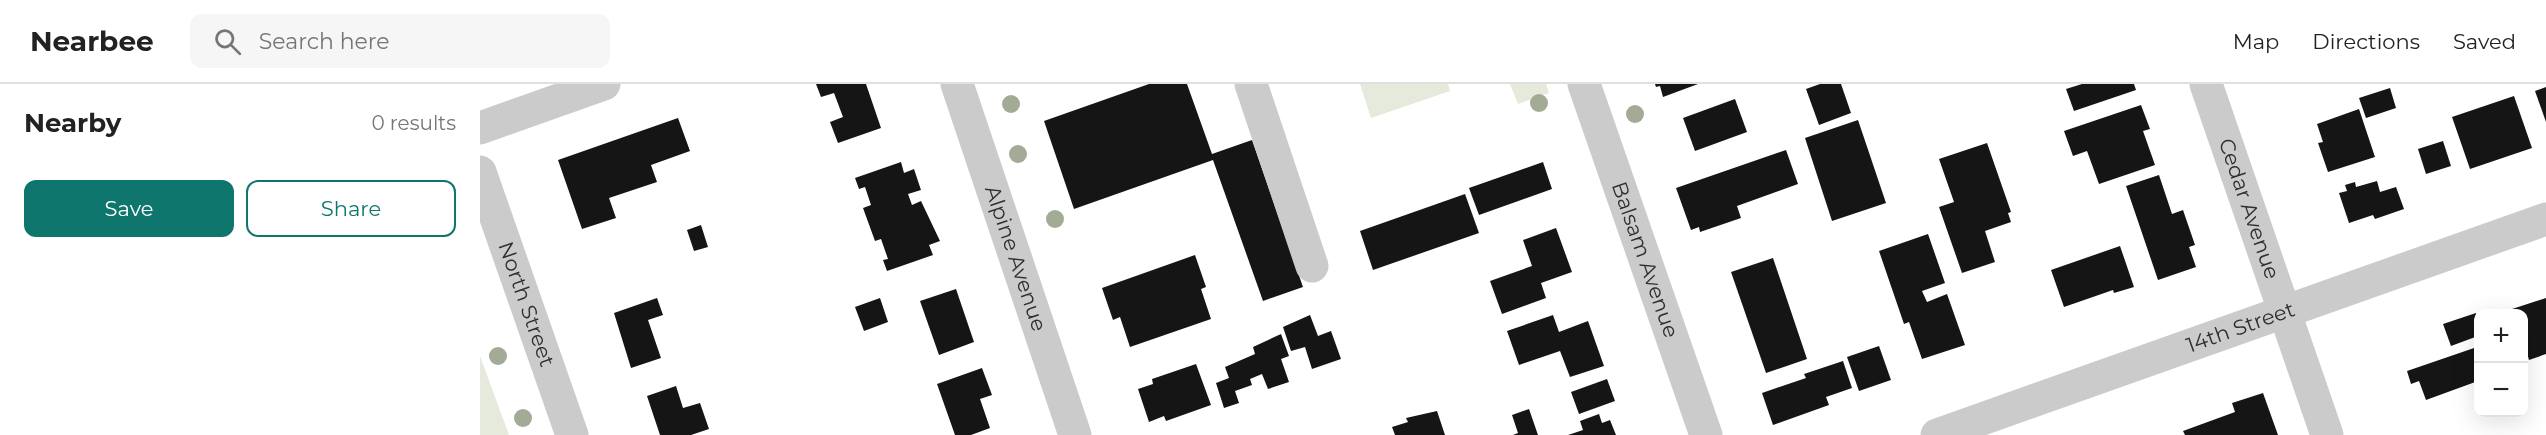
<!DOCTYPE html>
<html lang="en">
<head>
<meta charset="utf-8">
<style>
	body { margin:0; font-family:Montserrat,sans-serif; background:#f6f6f6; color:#222 }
	.controls { position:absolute; right:18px; bottom:18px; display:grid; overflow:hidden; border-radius:12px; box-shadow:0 6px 24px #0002 }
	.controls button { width:54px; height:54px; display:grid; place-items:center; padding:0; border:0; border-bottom:2px solid #e0e0e0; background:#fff; color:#222; font:30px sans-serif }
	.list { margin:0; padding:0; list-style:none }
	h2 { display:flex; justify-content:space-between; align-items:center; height:78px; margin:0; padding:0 24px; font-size:26px }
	h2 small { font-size:20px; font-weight:400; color:#767676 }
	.actions { display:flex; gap:12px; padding:18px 24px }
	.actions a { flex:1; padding:14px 0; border:2px solid #0f766e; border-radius:12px; text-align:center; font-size:21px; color:#0f766e }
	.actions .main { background:#0f766e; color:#fff }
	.icon { flex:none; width:33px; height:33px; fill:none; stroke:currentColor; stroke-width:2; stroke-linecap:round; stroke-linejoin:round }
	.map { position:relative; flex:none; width:2066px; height:351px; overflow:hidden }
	header { display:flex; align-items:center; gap:36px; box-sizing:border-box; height:84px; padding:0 30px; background:#fff; border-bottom:2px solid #e0e0e0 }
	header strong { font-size:28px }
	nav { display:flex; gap:33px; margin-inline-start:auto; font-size:21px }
	.search { width:420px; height:54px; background:#f6f6f6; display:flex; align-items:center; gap:15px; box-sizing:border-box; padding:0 21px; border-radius:12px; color:#767676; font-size:22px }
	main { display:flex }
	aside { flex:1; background:#fff }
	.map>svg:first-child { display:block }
	.green { fill:#e6eadd }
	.building { fill:#151515 }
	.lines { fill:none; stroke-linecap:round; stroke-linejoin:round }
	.minor { stroke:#cbcbcb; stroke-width:33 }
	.tree { fill:#a3aa95 }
	.labels { text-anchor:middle; stroke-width:6; stroke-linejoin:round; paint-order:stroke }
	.street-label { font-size:21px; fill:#2e2e2e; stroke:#fff }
</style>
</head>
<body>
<header>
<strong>Nearbee</strong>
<div class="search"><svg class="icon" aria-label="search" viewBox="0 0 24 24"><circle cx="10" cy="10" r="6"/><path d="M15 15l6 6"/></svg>Search here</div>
<nav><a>Map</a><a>Directions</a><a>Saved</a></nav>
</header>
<main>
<aside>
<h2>Nearby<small>0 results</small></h2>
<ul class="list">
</ul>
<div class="actions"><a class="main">Save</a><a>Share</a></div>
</aside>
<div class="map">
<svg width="2066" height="351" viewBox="0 0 2066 351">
	<rect width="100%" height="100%" fill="#fff"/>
	<!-- green -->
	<g class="green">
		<path d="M880 0H968L970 7 891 34Z"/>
		<path d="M1030 0H1066L1069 9 1038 20Z"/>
		<path d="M0 272 29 351H0Z"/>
	</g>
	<!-- building -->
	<g class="building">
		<path d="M336 0H386L401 44 358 59 350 38 363 33 354 9 341 13Z"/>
		<path d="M669 0H707L732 70 772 56 823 203 783 217 733 76 594 125 564 37Z"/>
		<path d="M1175 0H1218L1183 13 1180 2 1176 3Z"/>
		<path d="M1340 0H1361L1371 29 1339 41 1326 5Z"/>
		<path d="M1602 0H1654L1656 6 1594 27 1586 5Z"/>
		<path d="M2066 3V38L2055 7Z"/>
		<path d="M1910 4 1916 24 1886 34 1879 14Z"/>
		<path d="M2034 12 2052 64 1990 85 1972 33Z"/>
		<path d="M1255 15 1267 48 1215 67 1203 34Z"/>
		<path d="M1661 21 1670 45 1663 47 1675 81 1619 100 1607 67 1593 72 1584 47Z"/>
		<path d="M1879 25 1895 73 1848 88 1838 59 1843 58 1837 40Z"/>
		<path d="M198 34 210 67 171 81 177 98 129 114 136 134 102 145 78 76Z"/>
		<path d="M1378 36 1406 119 1352 137 1325 54Z"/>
		<path d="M1963 57 1971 82 1946 90 1938 65Z"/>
		<path d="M1507 59 1531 128 1528 129 1531 138 1505 147 1515 178 1482 189 1459 123 1474 118 1459 75Z"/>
		<path d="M1306 66 1318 100 1257 122 1261 134 1220 148 1219 143 1211 146 1196 104Z"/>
		<path d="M421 78 424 89 434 85 441 106 428 110 432 121 441 117 460 157 449 161 453 171 407 187 403 176 408 175 401 155 395 157 383 124 391 121 385 103 379 105 375 94Z"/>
		<path d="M1063 78 1072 105 999 131 989 104Z"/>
		<path d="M1679 91 1692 130 1703 126 1715 161 1709 163 1716 183 1678 196 1646 102Z"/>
		<path d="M1897 97 1900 108 1916 103 1924 125 1895 135 1893 131 1869 139 1859 109 1867 107 1865 101 1875 98 1876 103Z"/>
		<path d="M985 110 999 149 893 186 880 147Z"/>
		<path d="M221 141 228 163 214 167 207 146Z"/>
		<path d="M1076 144 1092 188 1061 199 1066 214 1022 230 1010 197 1052 182 1043 156Z"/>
		<path d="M1448 150 1465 199 1442 207 1447 218 1467 210 1485 261 1442 275 1429 238 1424 240 1399 167Z"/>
		<path d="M1640 162 1654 203 1634 209 1633 206 1584 223 1571 186Z"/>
		<path d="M715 171 726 203 721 205 731 235 650 263 640 233 633 236 622 204Z"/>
		<path d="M1293 174 1327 275 1286 289 1251 188Z"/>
		<path d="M476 205 494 258 459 271 440 217Z"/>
		<path d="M177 214 183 231 168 236 181 274 151 284 134 229Z"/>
		<path d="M400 214 408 238 384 247 375 223Z"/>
		<path d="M2066 214V270L2049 276 2044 259V230H2033L2032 225Z"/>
		<path d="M1996 229 1998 252 1971 262 1963 240Z"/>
		<path d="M830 231 838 252 851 247 861 275 832 285 825 263 811 267 803 243Z"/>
		<path d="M1073 231 1079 248 1108 237 1124 282 1090 293 1080 267 1039 281 1027 247Z"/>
		<path d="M801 250 809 272 801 275 809 298 788 305 782 290 770 295 772 301 755 307 759 319 744 324 736 299 749 294 745 283 775 270 773 263Z"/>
		<path d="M1399 262 1411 296 1379 307 1367 273Z"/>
		<path d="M1997 263 1998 297 1946 316 1939 297 1931 300 1927 287Z"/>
		<path d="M1363 277 1372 304 1346 313 1349 321 1293 341 1282 309 1326 294 1324 290Z"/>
		<path d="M716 280 731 321 686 337 684 332 669 338 658 305 673 300 672 295Z"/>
		<path d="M502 284 512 311 500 315 510 344 491 351H475L457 300Z"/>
		<path d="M1127 295 1135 317 1099 330 1091 308Z"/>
		<path d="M196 302 203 324 220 319 229 345 211 351H180L167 312Z"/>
		<path d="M1783 309 1798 351H1705L1703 347 1755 328 1752 319Z"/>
		<path d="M1049 325 1058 351H1033L1038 349 1032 331Z"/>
		<path d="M957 327 965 351H915L912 343 928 338 926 334Z"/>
		<path d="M1119 330 1122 339 1130 336 1136 351H1088L1103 346 1100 337Z"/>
	</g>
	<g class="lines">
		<!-- minor -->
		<g class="minor">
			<path id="s1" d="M477 0 595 351"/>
			<path d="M771 0 832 182"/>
			<path id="s2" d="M1104 0 1226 351"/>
			<path id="s3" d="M1726 0 1847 351"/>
			<path d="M0 44 124 0"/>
			<path id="s4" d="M0 88 92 351"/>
			<path id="s5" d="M1457 351 2066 135"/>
		</g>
	</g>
	<!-- trees -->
	<g class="tree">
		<circle cx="1059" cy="19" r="9"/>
		<circle cx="531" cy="20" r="9"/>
		<circle cx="1155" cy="30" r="9"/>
		<circle cx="538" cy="70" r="9"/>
		<circle cx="575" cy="135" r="9"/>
		<circle cx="18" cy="272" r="9"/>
		<circle cx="43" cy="334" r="9"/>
	</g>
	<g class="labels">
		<!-- street labels -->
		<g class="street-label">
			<text dy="7" stroke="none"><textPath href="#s3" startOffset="132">Cedar Avenue</textPath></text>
			<text dy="7" stroke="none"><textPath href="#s2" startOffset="186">Balsam Avenue</textPath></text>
			<text dy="7" stroke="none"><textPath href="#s1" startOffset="184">Alpine Avenue</textPath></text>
			<text dy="7" stroke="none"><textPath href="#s4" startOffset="140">North Street</textPath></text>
			<text dy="7" stroke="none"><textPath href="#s5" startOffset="322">14th Street</textPath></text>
		</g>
	</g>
</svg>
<div class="controls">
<button>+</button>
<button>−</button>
</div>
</div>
</main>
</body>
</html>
